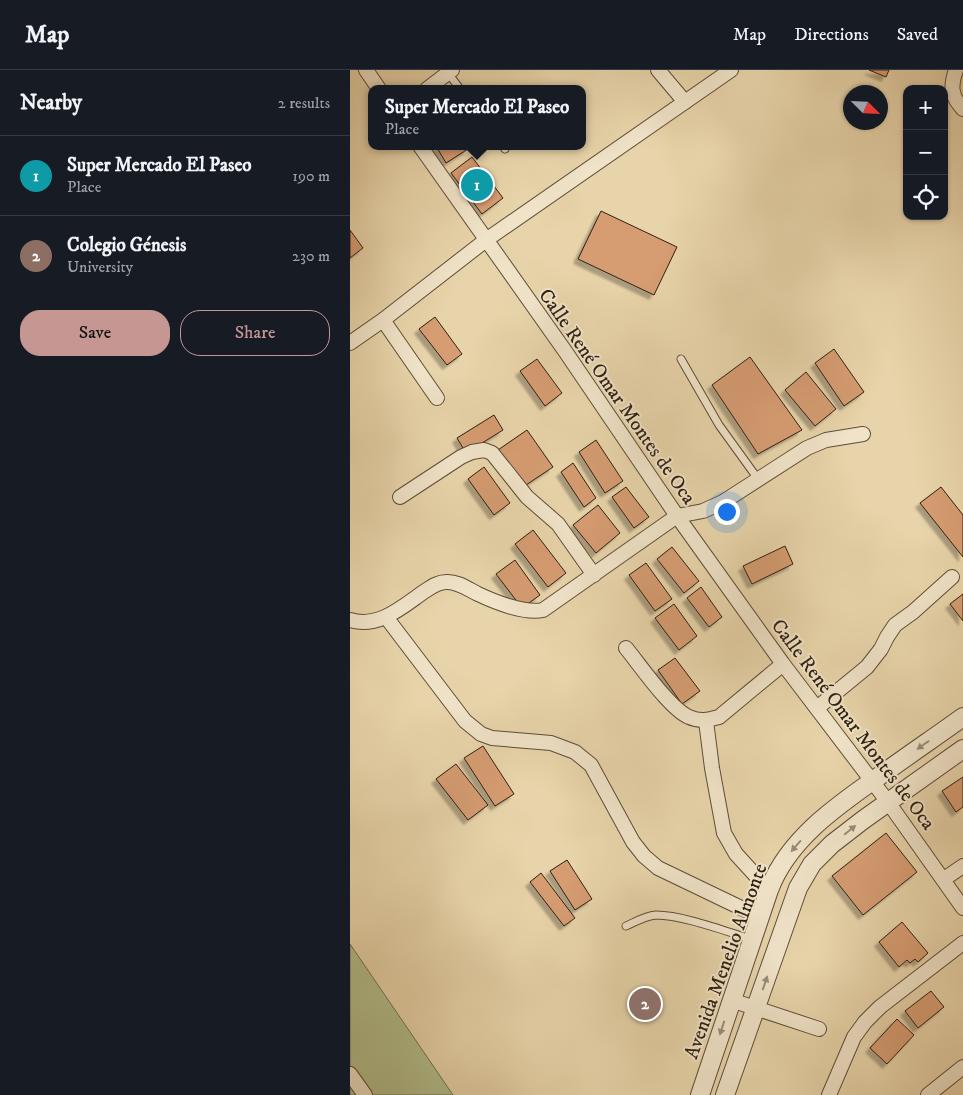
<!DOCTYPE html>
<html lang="en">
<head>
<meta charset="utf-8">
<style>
	body { margin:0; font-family:"IM FELL DW Pica",serif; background:#20242c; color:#f1f3f6 }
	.controls { position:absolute; right:15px; top:15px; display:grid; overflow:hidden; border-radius:10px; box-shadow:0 1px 4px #0004 }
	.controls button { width:45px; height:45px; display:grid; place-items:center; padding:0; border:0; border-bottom:1px solid #363941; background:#171b24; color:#f1f3f6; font:25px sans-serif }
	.compass { position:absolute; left:493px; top:15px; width:45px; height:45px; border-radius:50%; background:#171b24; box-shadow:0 1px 4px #0004; rotate:114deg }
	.you { position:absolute; left:376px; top:441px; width:18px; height:18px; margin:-12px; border:4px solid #fff; border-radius:50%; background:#1a73e8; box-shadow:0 0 0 8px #1a73e833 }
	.badge { display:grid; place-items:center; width:32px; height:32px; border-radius:50%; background:#c59692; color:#fff; font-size:16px; font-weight:700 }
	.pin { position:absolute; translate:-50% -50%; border:2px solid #fff; box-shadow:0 1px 5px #0006 }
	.popup { position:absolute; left:18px; top:15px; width:218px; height:65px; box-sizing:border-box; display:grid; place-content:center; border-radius:10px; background:#171b24; filter:drop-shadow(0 1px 4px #0005); font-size:16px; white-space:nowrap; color:#9ea1a6 }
	.popup b { font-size:19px; color:#f1f3f6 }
	.popup::after { content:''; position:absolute; left:50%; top:100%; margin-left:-10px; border:10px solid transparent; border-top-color:#171b24 }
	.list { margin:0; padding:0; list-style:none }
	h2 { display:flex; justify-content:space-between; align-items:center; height:65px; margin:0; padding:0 20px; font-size:21px }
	h2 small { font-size:16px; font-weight:400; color:#9ea1a6 }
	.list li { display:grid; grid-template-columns:32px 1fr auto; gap:15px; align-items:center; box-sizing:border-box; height:80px; padding:0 20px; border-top:1px solid #363941 }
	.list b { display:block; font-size:19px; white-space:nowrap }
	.list p { margin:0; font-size:16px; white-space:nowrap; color:#9ea1a6 }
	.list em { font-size:16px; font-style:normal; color:#9ea1a6 }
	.actions { display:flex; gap:10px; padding:15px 20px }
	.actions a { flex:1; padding:11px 0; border:1px solid #c59692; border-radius:20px; text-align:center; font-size:18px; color:#c59692 }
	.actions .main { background:#c59692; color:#111 }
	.icon { flex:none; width:28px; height:28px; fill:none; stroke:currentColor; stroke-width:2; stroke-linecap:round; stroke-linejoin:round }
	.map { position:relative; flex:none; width:613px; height:1025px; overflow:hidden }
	header { display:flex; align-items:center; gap:30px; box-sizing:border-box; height:70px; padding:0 25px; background:#171b24; border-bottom:1px solid #363941 }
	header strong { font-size:24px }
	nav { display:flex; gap:28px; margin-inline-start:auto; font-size:18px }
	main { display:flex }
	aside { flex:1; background:#171b24 }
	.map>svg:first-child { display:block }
	.green { fill:#b2bd8c; stroke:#706e4f }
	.building { fill:#d69c72; stroke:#2f2012; filter:url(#shadow) }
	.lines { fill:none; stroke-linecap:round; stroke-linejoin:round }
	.service-casing { stroke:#5d4d38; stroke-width:9 }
	.minor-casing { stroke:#5d4d38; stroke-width:16 }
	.tertiary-casing { stroke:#5d4d38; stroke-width:20 }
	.service { stroke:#f0e3c8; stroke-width:7 }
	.minor { stroke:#f0e3c8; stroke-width:14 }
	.tertiary { stroke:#f0e3c8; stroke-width:18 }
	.oneway { fill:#998b76 }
	.labels { text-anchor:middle; stroke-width:4; stroke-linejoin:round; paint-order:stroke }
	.street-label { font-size:20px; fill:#2f2012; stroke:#f0e3c8 }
</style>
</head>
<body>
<header>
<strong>Map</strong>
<nav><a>Map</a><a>Directions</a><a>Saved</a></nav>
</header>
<main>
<aside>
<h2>Nearby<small>2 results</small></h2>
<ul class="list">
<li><span class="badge" style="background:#0f9aa8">1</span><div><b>Super Mercado El Paseo</b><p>Place</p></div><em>190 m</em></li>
<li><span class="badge" style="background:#8d6e63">2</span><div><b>Colegio Génesis</b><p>University</p></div><em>230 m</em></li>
</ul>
<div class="actions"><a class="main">Save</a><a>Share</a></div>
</aside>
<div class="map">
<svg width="613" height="1025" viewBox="0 0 613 1025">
	<defs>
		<filter id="shadow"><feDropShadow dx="-4.5" dy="4.5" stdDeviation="1" flood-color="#0004"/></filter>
	</defs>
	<rect width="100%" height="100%" fill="#e8d4aa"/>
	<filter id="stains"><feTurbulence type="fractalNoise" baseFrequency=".004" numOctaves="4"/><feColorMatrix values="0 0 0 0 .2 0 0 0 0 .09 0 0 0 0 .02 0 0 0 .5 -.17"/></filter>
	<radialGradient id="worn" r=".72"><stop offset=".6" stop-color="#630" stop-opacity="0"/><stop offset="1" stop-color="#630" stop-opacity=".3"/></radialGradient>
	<!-- green -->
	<path class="green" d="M0 874 103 1025H0Z"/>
	<!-- building -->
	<g class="building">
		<path d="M519 0H539L536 7Z"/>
		<path d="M86 76H116L118 79 96 93Z"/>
		<path d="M122 87 153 128 132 144 101 103Z"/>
		<path d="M251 141 327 177 304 225 228 189Z"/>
		<path d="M0 160 13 178 0 188Z"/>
		<path d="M85 247 112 284 97 295 69 259Z"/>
		<path d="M484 279 514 322 494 336 465 293Z"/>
		<path d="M400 287 452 360 408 384 362 315Z"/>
		<path d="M187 289 212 323 195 336 170 301Z"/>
		<path d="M456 302 486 339 465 356 435 320Z"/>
		<path d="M144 345 153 360 116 383 107 368Z"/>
		<path d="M177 360 203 397 173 417 148 380Z"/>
		<path d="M246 370 273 411 255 423 229 382Z"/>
		<path d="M223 393 246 428 234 437 211 402Z"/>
		<path d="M134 397 160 433 144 445 118 409Z"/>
		<path d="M276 417 299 447 284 458 262 427Z"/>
		<path d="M591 417 613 445V487L570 433Z"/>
		<path d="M248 435 270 463 246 483 223 455Z"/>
		<path d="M183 460 216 503 198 517 165 474Z"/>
		<path d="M435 476 443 494 402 514 393 496Z"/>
		<path d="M322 477 349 511 334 523 307 489Z"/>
		<path d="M165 490 190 525 172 538 146 504Z"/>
		<path d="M296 493 322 529 305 541 279 505Z"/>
		<path d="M351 517 372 547 359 557 337 528Z"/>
		<path d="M613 524V551L600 534Z"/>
		<path d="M324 534 347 566 329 580 305 548Z"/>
		<path d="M325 588 350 621 332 634 308 600Z"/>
		<path d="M133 676 164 724 145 736 114 688Z"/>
		<path d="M106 694 138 735 118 750 86 709Z"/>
		<path d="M613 707V737L606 742 592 721Z"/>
		<path d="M536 763 567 802 513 845 482 806Z"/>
		<path d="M217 790 242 829 225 840 200 801Z"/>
		<path d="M191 803 225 848 214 856 180 812Z"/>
		<path d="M552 852 578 883 568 892 565 889 560 893 557 890 549 897 529 872Z"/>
		<path d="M581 921 594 937 568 958 555 941Z"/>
		<path d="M547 949 564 965 537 994 520 978Z"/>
	</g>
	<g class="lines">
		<defs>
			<g id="service">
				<path d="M98 3 110 19"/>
				<path d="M153 76 155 79"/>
				<path d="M331 289 369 355 408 409"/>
				<path d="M276 856C285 852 295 846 306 845 332 845 375 861 401 869"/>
			</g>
			<g id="minor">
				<path d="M16 0 29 19"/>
				<path d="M308 0 335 32"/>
				<path d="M606 0C600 17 601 26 613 39"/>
				<path d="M77 19 102 0"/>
				<path d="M70 76 215 281 327 446 433 594 538 732 613 838"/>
				<path d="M33 250 87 328"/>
				<path d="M0 273 33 250 136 170 381 0"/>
				<path d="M50 427 111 387 122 382 134 380 142 383 177 427 208 454 244 505"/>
				<path d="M36 547 115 651 131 664 142 668 201 673 225 682 241 695 283 772 294 786 308 798 410 847"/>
				<path d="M0 550C29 559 53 536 75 521 81 517 88 512 96 512 107 511 118 519 128 524 145 532 175 544 193 540L327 446 353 441 373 432 457 378 476 370 513 364"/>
				<path d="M276 578C290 595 320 639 339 647 350 652 358 650 369 647L433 594"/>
				<path d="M467 638 517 597 531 579 537 567 545 555 563 542 602 507"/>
				<path d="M356 651 362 698 374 763 386 784 419 820"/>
				<path d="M594 809 613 796"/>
				<path d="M381 930 469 959"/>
				<path d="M0 1004 15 1025"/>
				<path d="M479 1025 504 967 515 952 530 937 613 873"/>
				<path d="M578 1025 613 997"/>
			</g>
			<g id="tertiary">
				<path d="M350 1025 419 820C439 766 494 731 538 700 563 682 588 665 613 647"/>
				<path d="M375 1025 448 818 462 794 482 774 513 750 613 679"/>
			</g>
		</defs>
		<!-- service casing -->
		<use href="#service" class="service-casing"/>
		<!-- minor casing -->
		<use href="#minor" class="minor-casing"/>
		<!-- tertiary casing -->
		<use href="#tertiary" class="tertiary-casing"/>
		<!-- service -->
		<use href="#service" class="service"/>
		<!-- minor -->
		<use href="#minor" class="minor"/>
		<!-- tertiary -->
		<use href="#tertiary" class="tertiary"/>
	</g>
	<!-- one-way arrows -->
	<defs><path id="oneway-solid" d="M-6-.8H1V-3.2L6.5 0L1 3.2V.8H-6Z" transform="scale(1.25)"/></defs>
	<g class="oneway">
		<use href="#oneway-solid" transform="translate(573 675) rotate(145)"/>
		<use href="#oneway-solid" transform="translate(500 760) rotate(-39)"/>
		<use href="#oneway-solid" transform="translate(446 776) rotate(131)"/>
		<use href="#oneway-solid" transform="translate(415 913) rotate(-71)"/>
		<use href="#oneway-solid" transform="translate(372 958) rotate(108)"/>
	</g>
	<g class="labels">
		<!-- street labels -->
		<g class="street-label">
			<text transform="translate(268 326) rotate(55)" y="7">Calle René Omar Montes de Oca</text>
			<text transform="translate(504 654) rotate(53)" y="7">Calle René Omar Montes de Oca</text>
			<text transform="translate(375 891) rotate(-70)" y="7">Avenida Menelio Almonte</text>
		</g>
	</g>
	<rect width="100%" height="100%" filter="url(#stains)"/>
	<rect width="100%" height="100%" fill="url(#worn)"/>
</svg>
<div class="controls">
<button>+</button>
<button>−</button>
<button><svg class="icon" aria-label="locate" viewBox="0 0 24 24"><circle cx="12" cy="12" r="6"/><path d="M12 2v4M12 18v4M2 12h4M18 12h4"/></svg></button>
</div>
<svg class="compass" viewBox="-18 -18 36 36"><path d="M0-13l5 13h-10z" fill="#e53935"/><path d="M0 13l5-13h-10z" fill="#9ea1a6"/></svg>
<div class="you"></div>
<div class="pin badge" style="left:127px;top:115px;background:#0f9aa8">1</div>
<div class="popup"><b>Super Mercado El Paseo</b>Place</div>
<div class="pin badge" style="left:295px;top:934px;background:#8d6e63">2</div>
</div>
</main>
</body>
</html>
